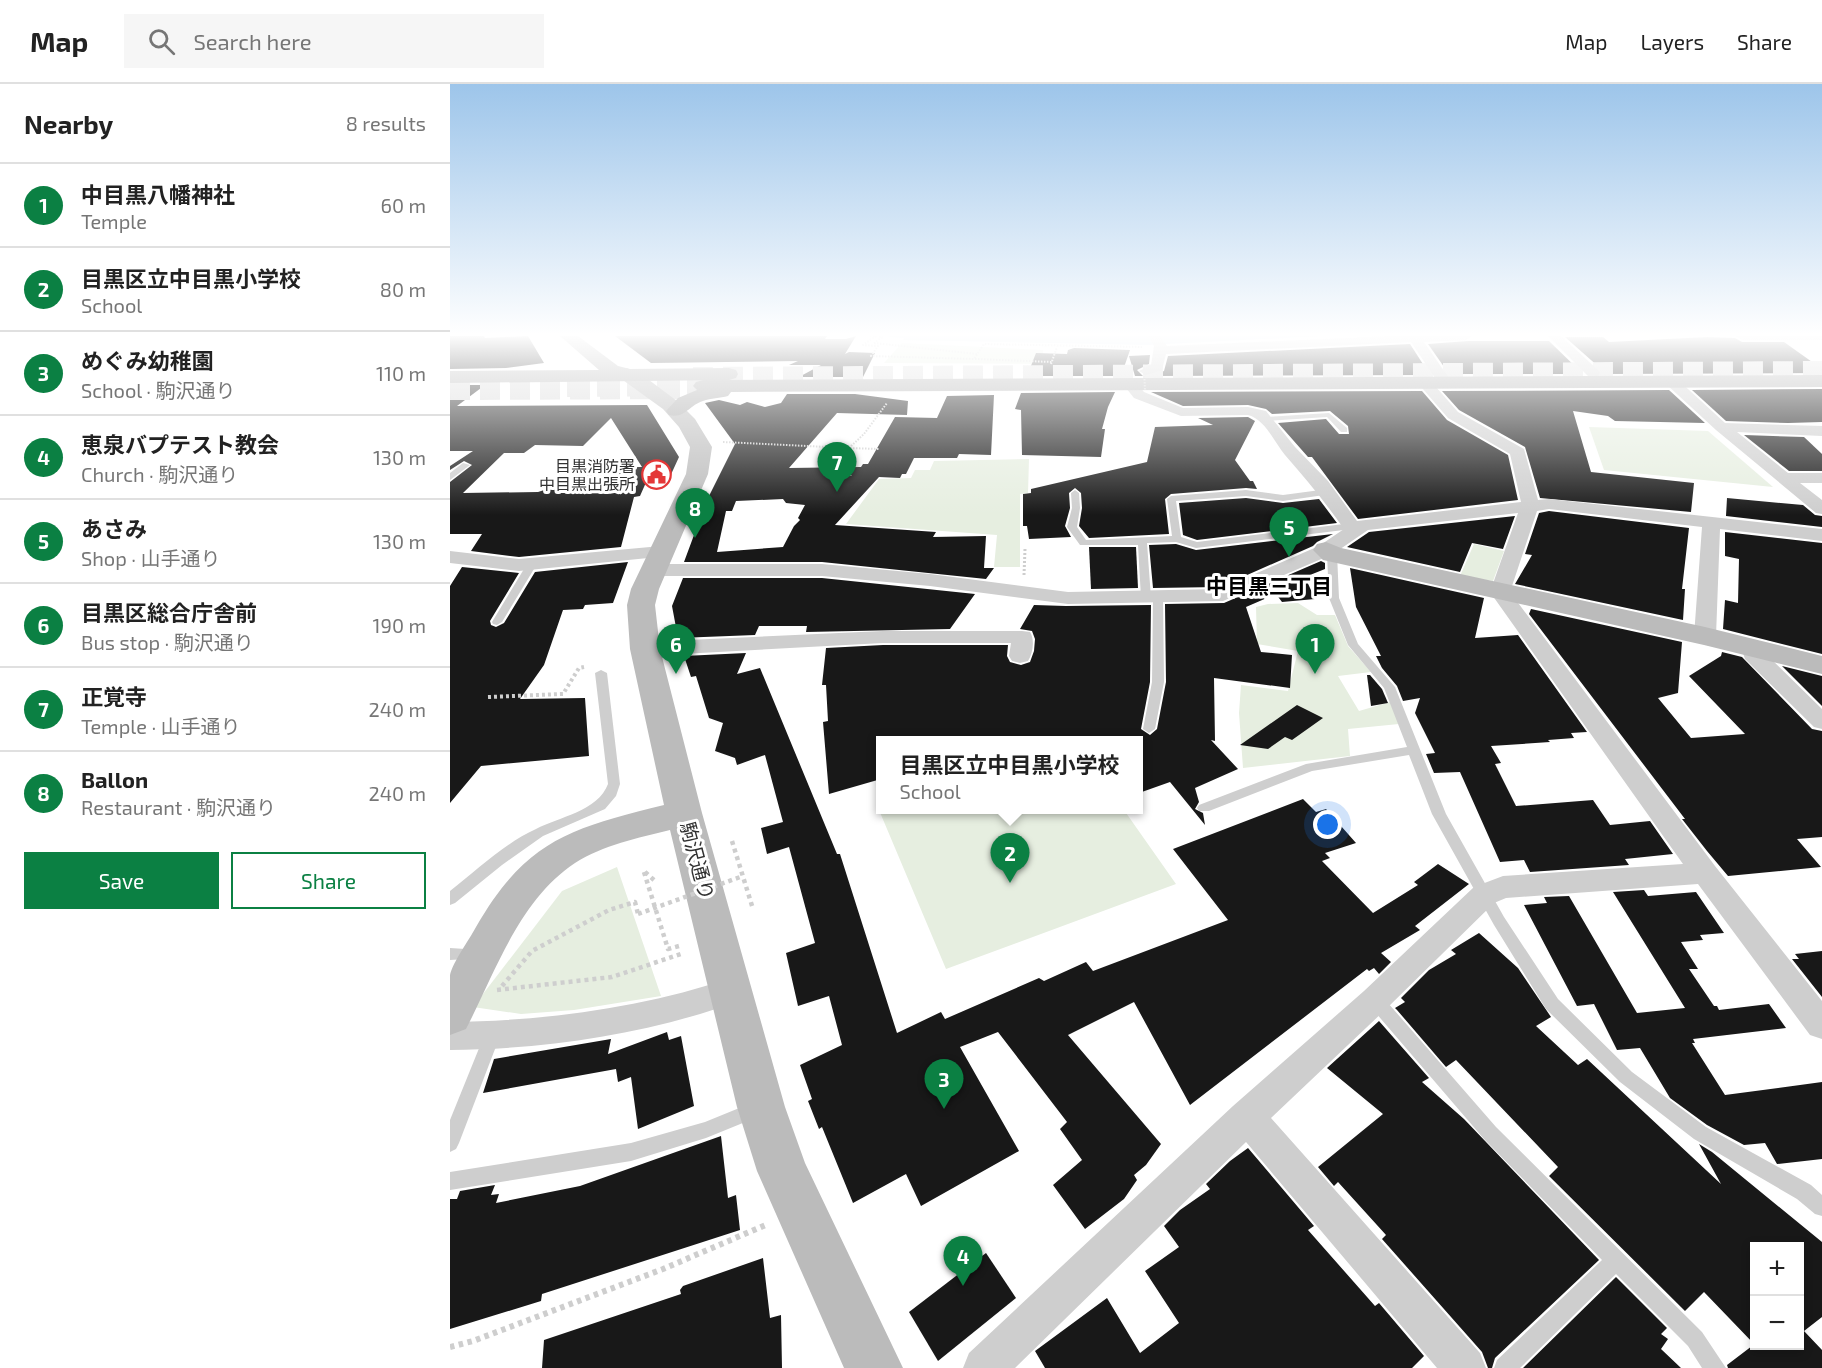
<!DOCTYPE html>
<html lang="en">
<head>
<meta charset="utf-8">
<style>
	body { margin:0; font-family:"Exo 2","Noto Sans JP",sans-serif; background:#f6f6f6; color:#222 }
	.controls { position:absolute; right:18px; bottom:18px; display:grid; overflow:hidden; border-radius:0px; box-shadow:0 3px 9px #0003 }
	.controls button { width:54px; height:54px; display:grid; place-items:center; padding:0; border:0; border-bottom:2px solid #e0e0e0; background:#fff; color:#222; font:30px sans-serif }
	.you { position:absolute; left:878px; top:741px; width:21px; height:21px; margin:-15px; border:4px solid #fff; border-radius:50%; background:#1a73e8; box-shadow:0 0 0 9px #1a73e833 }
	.badge { display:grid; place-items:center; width:39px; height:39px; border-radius:50%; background:#0b8043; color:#fff; font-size:20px; font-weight:700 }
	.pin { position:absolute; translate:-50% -50px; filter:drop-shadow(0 2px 3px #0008) }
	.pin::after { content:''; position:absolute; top:32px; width:21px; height:18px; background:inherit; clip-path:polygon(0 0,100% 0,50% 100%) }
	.popup { position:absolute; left:426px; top:652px; width:267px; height:78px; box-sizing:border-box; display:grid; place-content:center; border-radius:0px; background:#fff; filter:drop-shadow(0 2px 4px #0005); font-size:20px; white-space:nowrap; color:#767676 }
	.popup b { font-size:22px; color:#222 }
	.popup::after { content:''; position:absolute; left:50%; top:100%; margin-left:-12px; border:12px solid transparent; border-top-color:#fff }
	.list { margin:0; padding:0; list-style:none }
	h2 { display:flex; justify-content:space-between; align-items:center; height:78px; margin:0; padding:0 24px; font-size:26px }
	h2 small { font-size:20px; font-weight:400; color:#767676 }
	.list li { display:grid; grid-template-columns:39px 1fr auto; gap:18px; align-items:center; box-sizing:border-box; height:84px; padding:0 24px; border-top:2px solid #e0e0e0 }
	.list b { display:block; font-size:22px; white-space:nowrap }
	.list p { margin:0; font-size:20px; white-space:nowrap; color:#767676 }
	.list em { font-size:20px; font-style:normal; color:#767676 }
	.actions { display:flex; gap:12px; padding:18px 24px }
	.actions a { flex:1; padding:14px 0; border:2px solid #0b8043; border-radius:0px; text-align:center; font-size:21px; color:#0b8043 }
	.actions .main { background:#0b8043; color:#fff }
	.icon { flex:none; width:33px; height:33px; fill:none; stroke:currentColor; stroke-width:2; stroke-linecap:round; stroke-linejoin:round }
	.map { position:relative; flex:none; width:1372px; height:1284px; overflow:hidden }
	header { display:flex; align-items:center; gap:36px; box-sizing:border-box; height:84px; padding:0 30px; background:#fff; border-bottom:2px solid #e0e0e0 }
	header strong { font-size:28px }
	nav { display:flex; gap:33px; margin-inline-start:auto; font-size:21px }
	.search { width:420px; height:54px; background:#f6f6f6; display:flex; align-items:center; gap:15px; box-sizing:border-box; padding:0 21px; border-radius:0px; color:#767676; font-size:22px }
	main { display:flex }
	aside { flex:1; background:#fff }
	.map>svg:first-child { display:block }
	.green { fill:#e6eee0 }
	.water { fill:#cddeed }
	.building { fill:#181818; fill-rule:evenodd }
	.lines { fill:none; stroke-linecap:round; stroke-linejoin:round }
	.primary-tunnel { stroke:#d6d6d6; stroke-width:20; stroke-dasharray:20 10; stroke-linecap:butt }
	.highway-tunnel { stroke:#d6d6d6; stroke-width:20; stroke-dasharray:20 10; stroke-linecap:butt }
	.path-far4 { stroke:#cecece; stroke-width:2; stroke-dasharray:1.5 1.5; stroke-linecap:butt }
	.path-far3 { stroke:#cecece; stroke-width:3; stroke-dasharray:2 2; stroke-linecap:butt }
	.path-far2 { stroke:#cecece; stroke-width:4; stroke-dasharray:3 3; stroke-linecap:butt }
	.path-far1 { stroke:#cecece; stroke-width:4.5; stroke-dasharray:4 4; stroke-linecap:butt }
	.path { stroke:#cecece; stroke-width:6; stroke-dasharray:4.5 4.5; stroke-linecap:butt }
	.lane { fill:#cecece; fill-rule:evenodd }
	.street { fill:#cecece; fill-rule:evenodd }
	.secondary { fill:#bbb; fill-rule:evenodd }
	.primary { fill:#a9a9a9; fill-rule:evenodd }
	.path-bridge-far1 { stroke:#cecece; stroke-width:2; stroke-dasharray:1.5 1.5; stroke-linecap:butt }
	.path-bridge { stroke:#cecece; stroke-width:4.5; stroke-dasharray:4 4; stroke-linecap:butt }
	.labels { text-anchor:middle; stroke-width:6; stroke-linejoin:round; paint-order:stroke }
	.far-poi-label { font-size:16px; fill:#313131; stroke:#fff; text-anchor:end }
	.street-label { font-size:20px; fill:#313131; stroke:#fff }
	.neighbourhood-label { font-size:21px; font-weight:bold; fill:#000; stroke:#fff }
</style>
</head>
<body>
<header>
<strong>Map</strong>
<div class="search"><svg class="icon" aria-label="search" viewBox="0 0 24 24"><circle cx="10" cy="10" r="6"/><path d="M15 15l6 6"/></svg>Search here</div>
<nav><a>Map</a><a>Layers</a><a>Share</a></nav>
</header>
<main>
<aside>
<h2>Nearby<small>8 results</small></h2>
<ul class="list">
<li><span class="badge">1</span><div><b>中目黒八幡神社</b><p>Temple</p></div><em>60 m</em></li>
<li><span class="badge">2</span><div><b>目黒区立中目黒小学校</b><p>School</p></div><em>80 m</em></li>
<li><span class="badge">3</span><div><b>めぐみ幼稚園</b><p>School · 駒沢通り</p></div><em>110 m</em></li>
<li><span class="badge">4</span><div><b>恵泉バプテスト教会</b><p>Church · 駒沢通り</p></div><em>130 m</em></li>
<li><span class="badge">5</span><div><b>あさみ</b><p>Shop · 山手通り</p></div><em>130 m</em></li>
<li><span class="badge">6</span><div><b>目黒区総合庁舎前</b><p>Bus stop · 駒沢通り</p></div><em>190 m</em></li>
<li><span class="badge">7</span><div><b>正覚寺</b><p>Temple · 山手通り</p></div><em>240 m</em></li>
<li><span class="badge">8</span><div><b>Ballon</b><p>Restaurant · 駒沢通り</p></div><em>240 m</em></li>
</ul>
<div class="actions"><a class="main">Save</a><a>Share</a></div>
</aside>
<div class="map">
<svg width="1372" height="1284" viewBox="0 0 1372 1284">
	<rect width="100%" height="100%" fill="#fff"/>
	<!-- green -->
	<g class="green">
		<path d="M452 259 593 266V280L434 279Z"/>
		<path d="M1139 343 1258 347 1323 403 1154 386Z"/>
		<path d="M579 375 578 409 570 410V483H544L547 451 396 440 429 395 461 394 465 386H480L484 377Z"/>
		<path d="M1024 460 1054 467 1043 497 1010 492Z"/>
		<path d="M848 519 867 531H885L898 562 921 588 888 592 909 627 940 618 949 640 898 645 900 672 793 684 789 629 791 601 838 607 848 567 807 560 806 523 818 520Z"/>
		<path d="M431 723V726H674L726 800 496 885 429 726Z"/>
		<path d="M167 783 211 912 124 926 71 930 23 923 112 807Z"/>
	</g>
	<!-- water -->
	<path class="water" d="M440 252H872L697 261 453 256 454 254 438 253Z"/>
	<!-- building -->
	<g class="building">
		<path d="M0 252H34L35 254 78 252 94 279 56 284 0 285Z"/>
		<path d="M165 252H377L375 255H396L406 252 395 270 399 268 425 269 413 293H349L371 281H339L348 277 201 279Z"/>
		<path d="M1115 253H1153L1159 258 1257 253 1285 254 1292 258H1334L1372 285V289L1152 290 1150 284Z"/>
		<path d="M1018 257H1099L1133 290H999L978 260Z"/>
		<path d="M960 260 980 291 701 292 714 287 718 272Z"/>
		<path d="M624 264 680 266 671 292H577L586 269 617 270 618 266Z"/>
		<path d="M700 271 699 280 687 286 693 292H685L679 272Z"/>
		<path d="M0 301H35L7 322 197 321 229 373 218 397 201 398 198 394 190 412 184 413 171 463 69 473 21 467 32 450H0V398L22 381 14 377 0 386V382L23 367H0ZM161 334 192 383H133L119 398 88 408 13 409 54 369H74L85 361 133 362Z"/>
		<path d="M1372 305V338L1338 339 1276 337 1242 306Z"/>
		<path d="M1219 306 1255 339 1165 337 1158 332 1123 327 1141 388 1244 399 1241 428 1090 414 1075 363 1009 326 992 307Z"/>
		<path d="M972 307 997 336 1058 371 1068 416 908 435 862 373H858L828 339 876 335 889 350H899L898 342 880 327 822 330 816 325 798 321 733 322 701 308Z"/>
		<path d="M665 308 658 323 652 345H655L651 373 572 371 571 326 565 325 571 309Z"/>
		<path d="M337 310H405L458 317 457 331 387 329 339 384 411 383 413 380H418L445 333 487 334 497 312 544 311 541 371 509 370 507 374H464L456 390H452L450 394 429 393 385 441 486 448 483 453 536 452 534 484H544L536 495 372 478H234L257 416 285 360 255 319 269 316 290 321 297 318 315 323 331 319ZM333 415 336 419 355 421 348 434 350 436 344 442 333 463 267 468 276 427H282L286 417Z"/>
		<path d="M798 333 805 337 785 376 800 397H803L807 405 796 404 721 410 715 415 719 450 639 454 629 442 632 424 631 409 625 404 619 409 620 424 615 442 621 453 579 455 577 442H573V410L581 409V405L697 378 705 343 763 341 748 334Z"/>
		<path d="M1294 351 1354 353 1372 370V387H1339Z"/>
		<path d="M796 414 833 419 869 415 887 439 747 456 733 451 729 419Z"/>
		<path d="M1277 414 1353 421 1365 431 1372 432V443L1276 432Z"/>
		<path d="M1099 427 1239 444 1232 505H1235L1233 536 1065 500 1082 471 1075 470 1089 429Z"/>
		<path d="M1065 432 1053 465 1022 459 1010 488 897 463 919 448Z"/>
		<path d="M1275 448 1372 459V570L1273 545 1275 516 1288 519 1289 475 1275 472Z"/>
		<path d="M883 450 867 458 863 462 770 503 703 504 699 461 726 460 746 466Z"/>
		<path d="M639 463H686L688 504 641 505Z"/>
		<path d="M871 477 875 479V485L855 493 865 515 832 518 826 510 796 523 811 568 842 571 840 604 764 594 765 657 761 656 788 685 745 704 749 718 745 725 753 729 755 741 720 698 689 709V657H431V695L379 710 373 638 378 637 376 601H372L376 564 433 561H558L557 572 560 578 571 581 580 578 584 567 585 555 582 547 570 545 584 521 616 522 701 521 700 598 691 645 700 651 707 645 716 598 715 520 774 519Z"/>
		<path d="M178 478 163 519 135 521 133 525 113 526 94 581 70 615 135 614 139 672 31 682 0 719V502L12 483 69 489 40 537 41 541 46 543 54 539 85 488Z"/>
		<path d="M900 484 1034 514 1025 554 1068 551 1137 648 1121 649 1124 654 1098 656 1100 658 1041 662 1051 679 1045 680 1066 722 1143 716 1160 741 1200 737 1223 770 1175 775 1179 781 1080 788 1074 776 1050 778 1010 688 984 689 976 670 985 669 965 629 970 614 953 617 947 602 932 584 926 572H931L906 523Z"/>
		<path d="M233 494H372L525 510 500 545 356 548 357 542H309L305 551 228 554 222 522Z"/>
		<path d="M1081 525 1232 558 1228 609 1208 614 1241 654 1295 650 1239 592 1271 572 1272 568 1292 573 1362 645 1372 647V753L1347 755 1371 783 1278 792 1257 767 1232 735H1235L1079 530Z"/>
		<path d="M296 569 287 590 310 584 387 770H390L447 949 491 928 495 935 589 894 594 897 636 878 643 887 778 836 723 765 853 715 866 728 876 725 906 759 875 769 880 774 872 777 923 829 968 801 964 798 988 780 1019 800 965 842 970 846 931 869 941 878 929 890 924 884 919 887 917 885 740 1021 684 918 618 951 711 1060 696 1081 684 1091 687 1096 674 1115 635 1145 603 1101 632 1076 610 1045 617 1038 548 948 510 963 569 1067 471 1122 456 1090 403 1119 372 1043 369 1045 358 1017 362 1015 350 981 392 961 379 912 348 922 336 869 365 859 339 763 317 770 311 744 333 738 315 671 287 681 285 674 265 667 273 639 259 634 246 592 241 593 234 572Z"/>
		<path d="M1332 582 1372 592V622Z"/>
		<path d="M917 591H920L932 605 938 619 921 622Z"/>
		<path d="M847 621 873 634 842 656 835 653 818 665 790 661Z"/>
		<path d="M1194 806 1198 812 1246 808 1274 849 1250 851 1253 856 1231 858 1248 885H1239L1264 922H1267L1269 926 1319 920 1336 944 1243 955 1245 959H1242L1275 1011 1372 998V1075L1327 1080 1315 1059 1294 1061 1257 1041 1220 1014 1190 964 1167 966 1144 920 1127 922 1074 821 1097 819 1094 813 1119 812 1187 929 1235 924 1163 808Z"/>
		<path d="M1029 849 1068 884 1101 933 1086 942 1128 981 1137 975 1271 1100 1249 1060 1262 1068 1372 1158V1233L1354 1247 1372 1266V1284H1278L1277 1281 1302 1262H1350V1162H1305V1261L1254 1208 1235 1227 1099 1092 1108 1083 1006 976 996 983 947 926 945 924 955 918 951 914 979 886 1006 870 1001 866Z"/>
		<path d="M1372 867V913L1342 875H1349L1345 870Z"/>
		<path d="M929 937 979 994 972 998 1014 1035 1149 1176 1045 1274 1042 1284H1038L1032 1268 932 1155 936 1151 888 1098 884 1102 868 1083 933 1030 877 984Z"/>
		<path d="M217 948 219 956 231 952 244 1022 188 1045 181 993 168 998 166 985 33 1009 44 975 161 955 158 970Z"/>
		<path d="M271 1052 278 1114 286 1111 290 1146 92 1210 91 1217 0 1245V1115H7L10 1107 45 1101 41 1111 49 1110 46 1119 130 1102Z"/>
		<path d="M798 1064 864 1142 858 1146 925 1222 929 1219 974 1272 962 1284H595L585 1267 657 1214 690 1269 729 1239 695 1187 729 1163 714 1142 730 1126 760 1105 756 1100 780 1077Z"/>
		<path d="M536 1169 566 1214 488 1277 459 1228Z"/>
		<path d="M313 1174 320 1234 331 1231 332 1284H92L94 1256 231 1210 230 1206 233 1202Z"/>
		<path d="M1166 1193 1217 1244 1211 1250 1218 1255 1211 1265 1231 1284H1073Z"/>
	</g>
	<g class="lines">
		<!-- primary-tunnel -->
		<path class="primary-tunnel" d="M117 303 253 302"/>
		<!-- highway-tunnel -->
		<g class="highway-tunnel">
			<path d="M243 293 1372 287"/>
			<path d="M0 306 268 305"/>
		</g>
		<!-- path-far4 -->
		<g class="path-far4">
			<path d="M420 252 432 253 424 259"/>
			<path d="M426 252 413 261 428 262 421 272 524 275 534 260 692 263"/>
			<path d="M424 259 527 270"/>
			<path d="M525 275 602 278"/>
			<path d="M601 280 607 263"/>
			<path d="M273 358 399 364 414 350 437 319"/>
			<path d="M399 372V364L429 365"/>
		</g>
		<!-- path-far3 -->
		<g class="path-far3">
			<path d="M399 371 400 392"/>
			<path d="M574 491 575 465"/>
		</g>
		<!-- path-far2 -->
		<path class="path-far2" d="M38 613 113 610 129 584 134 583"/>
		<!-- path-far1 -->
		<g class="path-far1">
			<path d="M282 757 303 825"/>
			<path d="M194 788 218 865 229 862"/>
			<path d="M195 788 204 796"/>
			<path d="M52 902 82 867 159 826 185 818 188 830"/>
			<path d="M47 906 162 893 231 870"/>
		</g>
		<!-- path -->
		<path class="path" d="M0 1263 23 1257 213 1185 318 1140"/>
		<!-- lane -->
		<g class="lane">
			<path d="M879 329 897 344V348H891L877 333 817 337 813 335 817 333Z"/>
			<path d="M13 379 20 381 0 396V389Z"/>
			<path d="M878 405 882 408 881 410 833 417 796 412 726 417 731 453 747 458 902 439 907 442 902 445 746 464 726 458 697 459 701 514 696 517 691 514 688 461H630L617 443 622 424 621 409 625 406 629 409 630 424 627 443 636 456 722 452 717 415 721 412 796 406 833 411Z"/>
			<path d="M882 467 887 470 889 514 908 560 945 603 996 730 1054 833 1108 915 1182 988 1256 1043 1361 1101 1372 1111V1132L1365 1130 1347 1115 1244 1055 1170 998 1096 925 1044 841 982 730 959 671 862 687 759 727H749L747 724 749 721 856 680 957 663 934 604 898 561 879 514 877 470Z"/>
			<path d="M82 477 87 480 52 538 47 541 43 540 42 538 77 480Z"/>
			<path d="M708 511 713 514 714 598 705 645 699 649 693 645 702 598 703 514Z"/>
			<path d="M151 586 157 589 170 700 166 712 155 725 93 752 52 781 5 819 0 821V807C27 786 55 759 86 745 109 733 148 727 158 700L145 589Z"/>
			<path d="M0 864 31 866 34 870 31 874 0 876Z"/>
			<path d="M925 909 931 911 1046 1043 1252 1248 1276 1284H1252L1238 1262 1166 1190 1070 1284H1044L1047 1276 1152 1176 1034 1055 919 921 917 916 919 911Z"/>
			<path d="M42 945 48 947 50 952 9 1059 6 1065 0 1068V1036L34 952 36 947Z"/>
			<path d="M304 1018 310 1020 313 1026 310 1032 256 1054 181 1077 0 1106V1088L181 1059 255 1038Z"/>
		</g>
		<!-- street -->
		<g class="street">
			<path d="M699 252H710L717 262 940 252H1022L1016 256 974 258 1001 297 994 301 989 300 961 258 716 270 712 286 696 291 689 287 701 281 704 262Z"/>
			<path d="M1098 252H1111L1148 286 1150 289 1148 292H1138Z"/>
			<path d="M1286 252H1372V256H1292Z"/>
			<path d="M973 293 978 294 1008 328 1074 365 1088 416 1099 415 1372 445V457L1270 445 1266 552 1263 557 1255 558 1247 557 1244 552 1252 443 1099 425 1087 427 1060 508 1265 782 1372 917V955L1360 951 1248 800 1056 814 1044 819 936 925 821 1034 1030 1269 1036 1284H987L796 1058 565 1284H513L519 1269 783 1022 914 907 1024 803 1053 792 1233 780 1040 508 1068 429 918 446 883 470 773 517 618 520 480 502 372 492H205L198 490 195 486 198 482 205 480H372L480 490 618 508 770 505 869 462 894 445C875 418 857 396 835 371 824 358 816 336 798 331L731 332 684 314 676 304 683 300 688 301 694 308 733 324 798 323 816 327 845 363 878 397 907 437 1071 418 1060 370 998 334 966 297Z"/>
			<path d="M1221 293 1226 294 1275 339 1372 342V352L1287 348 1338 389H1372V399H1350L1372 416V430L1366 429 1266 346 1216 300 1214 297Z"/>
			<path d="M211 462 218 464 220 468 218 472 69 487 0 479V467L69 475Z"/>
			<path d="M433 547H572L580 548C585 556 583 569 578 577L570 579 562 577 559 572 561 559H433L195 572 187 570 184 565 187 560 195 558Z"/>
			<path d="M1302 556 1310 558 1314 568 1372 625V645L1364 643 1295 575 1291 563 1294 558Z"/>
			<path d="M281 894 292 898 297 907 292 916C199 950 99 965 0 966V938C94 937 192 924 281 894Z"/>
		</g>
		<!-- secondary -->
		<g class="secondary">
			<path d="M177 284 195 293 227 317 245 335 262 363 258 390 209 505 205 521 210 565 252 729 335 1023 355 1079 453 1284H394L307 1087 287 1023 220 746C188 754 153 761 125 779 69 816 45 889 16 945L0 951C0 934 0 908 0 891 3 878 19 856 26 843 76 756 121 744 214 721L180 565 177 521 181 505 236 390 240 363 229 343 213 325 170 294 168 290 170 286Z"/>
			<path d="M876 458 891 464 1255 543 1372 572V590L1254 561 873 476 863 466 867 460Z"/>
		</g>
		<!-- primary -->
		<g class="primary">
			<path d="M110 252H128L168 282 180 285 279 284 286 286 288 290 286 294 279 296 0 299V287L149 286Z"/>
			<path d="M1372 291V303L281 308 278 312C270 314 261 314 253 317 239 321 235 335 219 331L216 327 228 314 247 306 243 302 246 298 253 296Z"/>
		</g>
		<!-- path-bridge-far1 -->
		<path class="path-bridge-far1" d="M694 283 695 307"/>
		<!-- path-bridge -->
		<path class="path-bridge" d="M188 830 293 792"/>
	</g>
	<!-- sky -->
	<linearGradient id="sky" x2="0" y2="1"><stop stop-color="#9dc5ea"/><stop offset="0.58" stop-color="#fff"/><stop offset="1" stop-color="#fff" stop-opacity="0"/></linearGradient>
	<rect width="1372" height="431" fill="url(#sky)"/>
	<!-- icons -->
	<defs>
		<symbol id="civic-ring" viewBox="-11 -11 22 22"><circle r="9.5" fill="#fff" stroke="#e43737" stroke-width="1.5"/><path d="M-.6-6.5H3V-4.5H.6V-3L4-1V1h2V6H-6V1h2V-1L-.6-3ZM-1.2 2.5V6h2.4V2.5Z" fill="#e43737"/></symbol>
	</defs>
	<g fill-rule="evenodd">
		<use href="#civic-ring" x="190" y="374" width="33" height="33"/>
	</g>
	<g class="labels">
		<!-- far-poi labels -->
		<g class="far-poi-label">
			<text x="185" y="388">目黒消防署<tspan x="185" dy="18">中目黒出張所</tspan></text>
		</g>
		<!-- street labels -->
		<g class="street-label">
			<text transform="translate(247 777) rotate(75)" y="7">駒沢通り</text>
		</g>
		<!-- neighbourhood labels -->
		<g class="neighbourhood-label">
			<text x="819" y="510">中目黒三丁目</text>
		</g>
	</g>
</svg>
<div class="controls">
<button>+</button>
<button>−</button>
</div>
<div class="you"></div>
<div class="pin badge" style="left:865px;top:590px">1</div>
<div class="pin badge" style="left:560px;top:799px">2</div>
<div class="popup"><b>目黒区立中目黒小学校</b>School</div>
<div class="pin badge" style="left:494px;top:1025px">3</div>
<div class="pin badge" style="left:513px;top:1202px">4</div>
<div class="pin badge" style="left:839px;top:473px">5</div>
<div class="pin badge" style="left:226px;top:590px">6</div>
<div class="pin badge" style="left:387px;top:408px">7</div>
<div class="pin badge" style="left:245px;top:454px">8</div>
</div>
</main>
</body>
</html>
